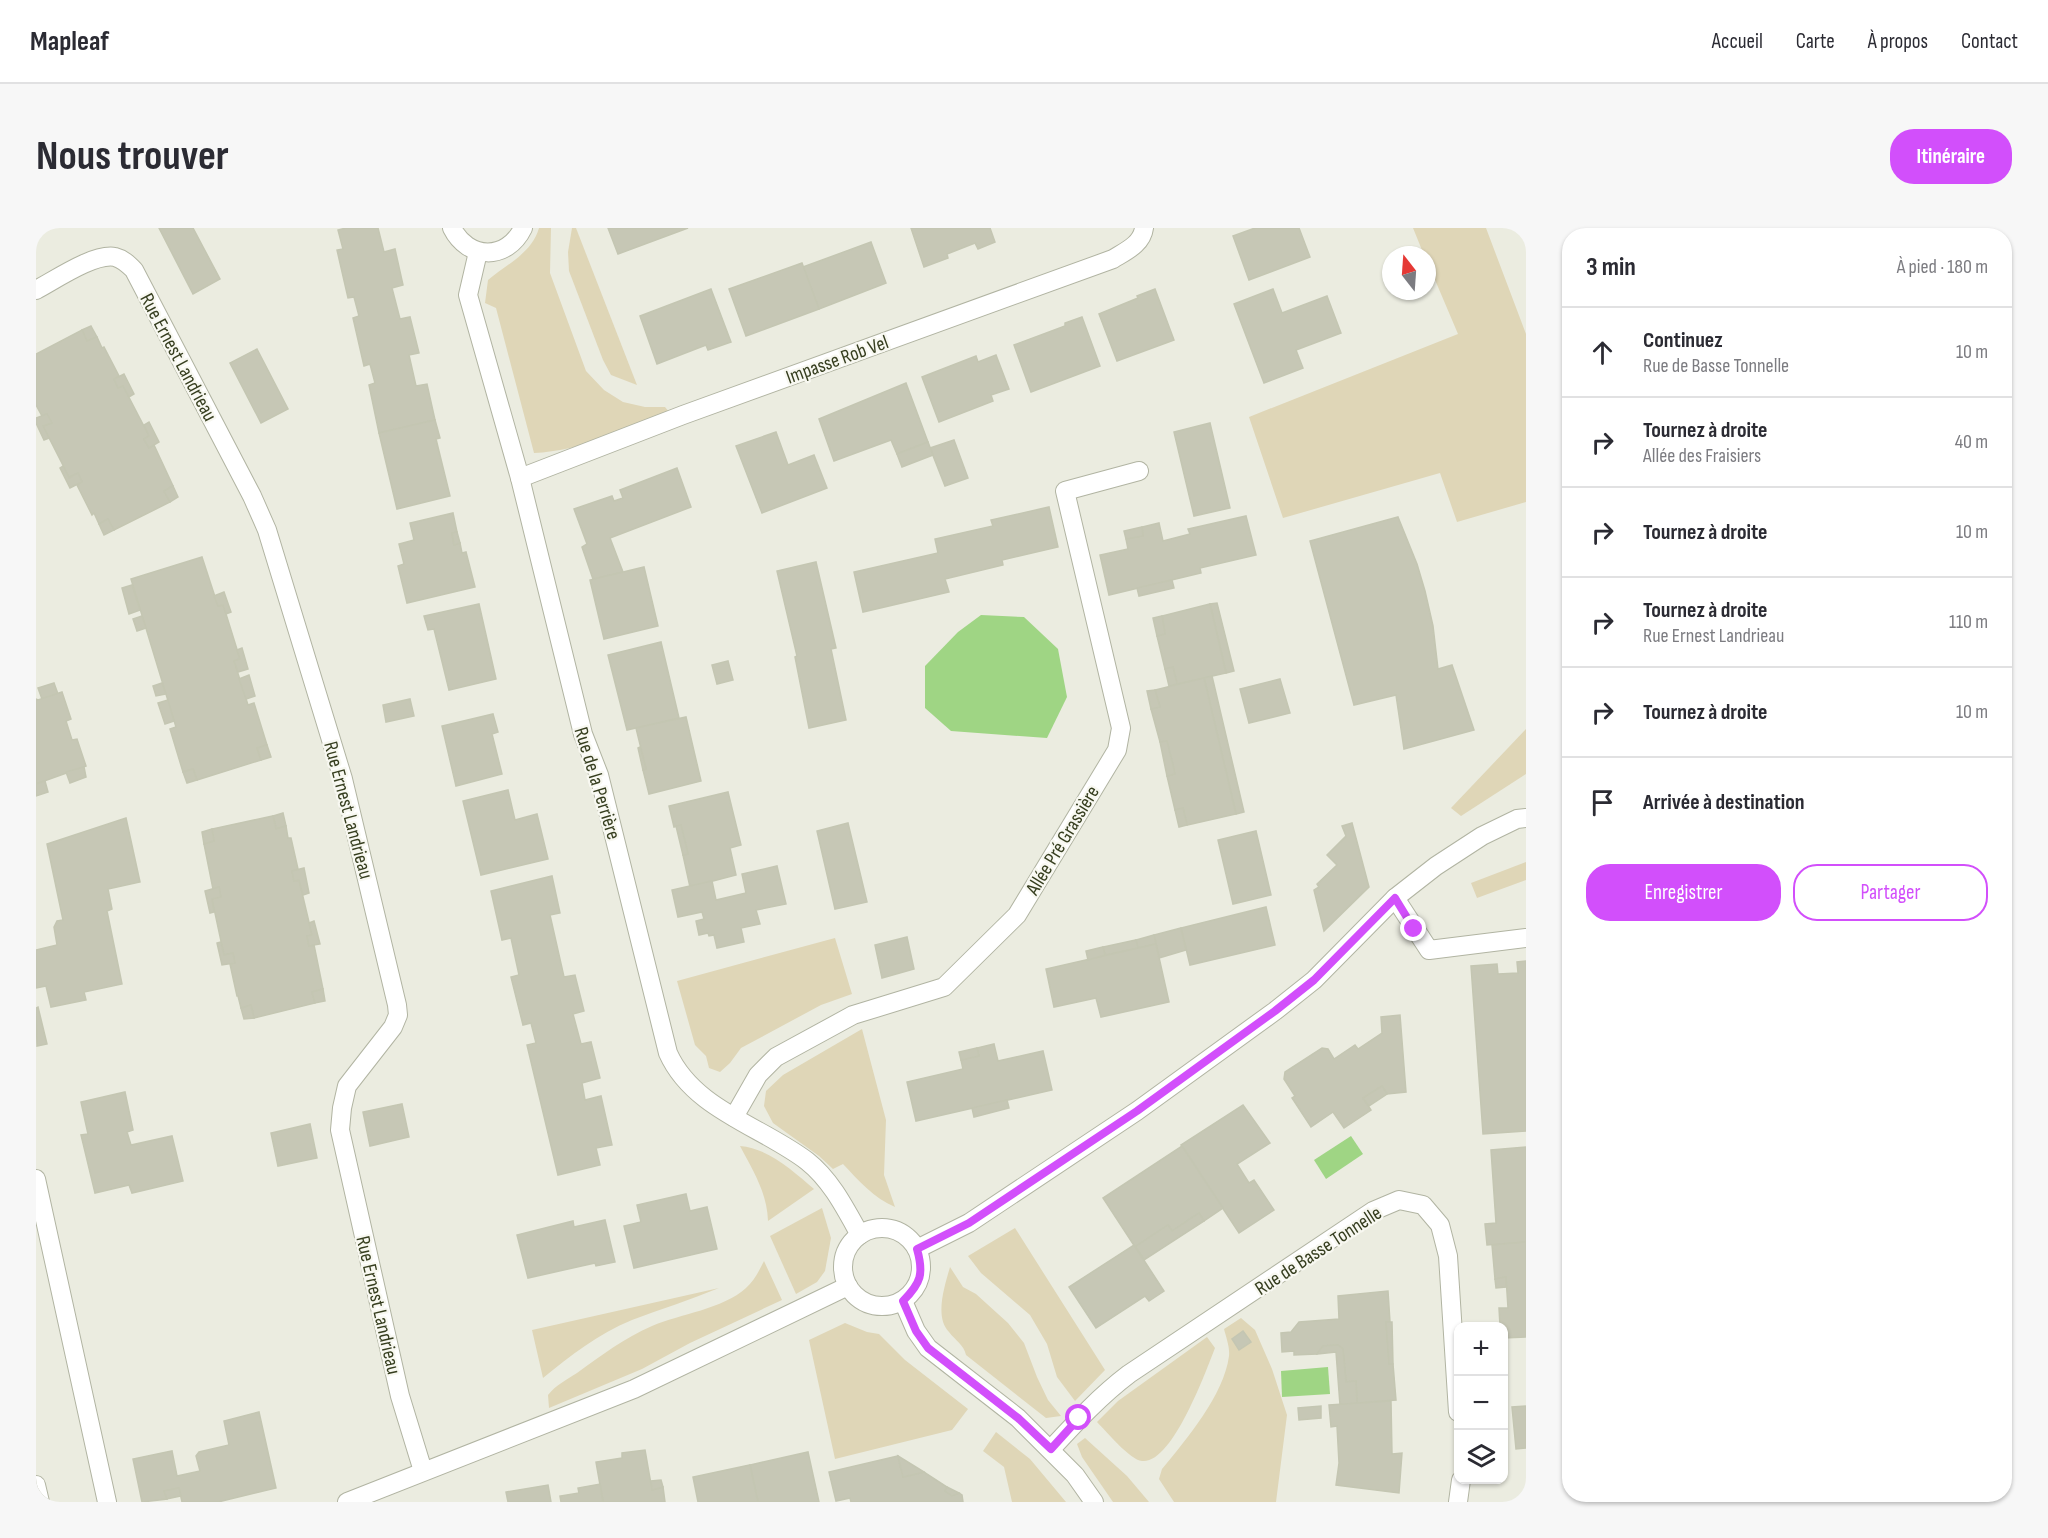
<!DOCTYPE html>
<html lang="fr">
<head>
<meta charset="utf-8">
<style>
	body { margin:0; font-family:"Sofia Sans Condensed",sans-serif; background:#f7f7f7; color:#2b2b33 }
	.controls { position:absolute; right:18px; bottom:18px; display:grid; overflow:hidden; border-radius:12px; box-shadow:0 2px 4px #0004 }
	.controls button { width:54px; height:54px; display:grid; place-items:center; padding:0; border:0; border-bottom:2px solid #e1e1e2; background:#fff; color:#2b2b33; font:30px sans-serif }
	.compass { position:absolute; left:1346px; top:18px; width:54px; height:54px; border-radius:50%; background:#fff; box-shadow:0 2px 4px #0004; rotate:343deg }
	.stop { position:absolute; width:18px; height:18px; margin:-14px; border:4px solid #d24ffb; border-radius:50%; background:#fff }
	.stop.end { background:#d24ffb; border-color:#fff; box-shadow:0 2px 6px #0008 }
	.list { margin:0; padding:0; list-style:none }
	h2 { display:flex; justify-content:space-between; align-items:center; height:78px; margin:0; padding:0 24px; font-size:26px }
	h2 small { font-size:20px; font-weight:400; color:#7c7c81 }
	.list li { display:grid; grid-template-columns:39px 1fr auto; gap:18px; align-items:center; box-sizing:border-box; height:90px; padding:0 24px; border-top:2px solid #e1e1e2 }
	.list b { display:block; font-size:22px; white-space:nowrap }
	.list p { margin:0; font-size:20px; white-space:nowrap; color:#7c7c81 }
	.list em { font-size:20px; font-style:normal; color:#7c7c81 }
	.actions { display:flex; gap:12px; padding:18px 24px }
	.actions a { flex:1; padding:14px 0; border:2px solid #d24ffb; border-radius:24px; text-align:center; font-size:21px; color:#d24ffb }
	.actions .main { background:#d24ffb; color:#fff }
	.icon { flex:none; width:33px; height:33px; fill:none; stroke:currentColor; stroke-width:2; stroke-linecap:round; stroke-linejoin:round }
	.map { position:relative; flex:none; width:1490px; height:1274px; overflow:hidden; border-radius:24px }
	header { display:flex; align-items:center; gap:36px; box-sizing:border-box; height:84px; padding:0 30px; background:#fff; border-bottom:2px solid #e1e1e2 }
	header strong { font-size:28px }
	nav { display:flex; gap:33px; margin-inline-start:auto; font-size:21px }
	.intro { display:flex; align-items:center; justify-content:space-between; box-sizing:border-box; height:144px; padding:0 36px }
	h1 { margin:0; font-size:42px }
	.button { padding:15px 27px; border-radius:24px; background:#d24ffb; color:#fff; font-size:21px; font-weight:700 }
	main { display:flex; gap:36px; padding:0 36px }
	aside { flex:1; background:#fff; border-radius:24px; box-shadow:0 2px 4px #0004 }
	.map>svg:first-child { display:block }
	.green { fill:#dfd6b7 }
	.water { fill:#9fd584 }
	.building { fill:#c6c7b5; stroke:#c4c6b2; stroke-width:1.5 }
	.lines { fill:none; stroke-linecap:round; stroke-linejoin:round }
	.minor-casing { stroke:#b1b4a2; stroke-width:20 }
	.minor { stroke:#fff; stroke-width:18 }
	.route { stroke:#d24ffb; stroke-width:8 }
	.labels { text-anchor:middle; stroke-width:4.5; stroke-linejoin:round; paint-order:stroke }
	.street-label { font-size:20px; fill:#363e1f; stroke:#f8f8f1 }
</style>
</head>
<body>
<header>
<strong>Mapleaf</strong>
<nav><a>Accueil</a><a>Carte</a><a>À propos</a><a>Contact</a></nav>
</header>
<div class="intro"><h1>Nous trouver</h1><a class="button">Itinéraire</a></div>
<main>
<div class="map">
<svg width="1490" height="1274" viewBox="0 0 1490 1274">
	<rect width="100%" height="100%" fill="#ebece0"/>
	<!-- green -->
	<g class="green">
		<path d="M503 0H515L514 45 550 143 568 162 587 174 609 179H629L634 185C590 201 545 223 498 225L460 80 449 75 452 52C471 36 496 25 503 0Z"/>
		<path d="M536 0H540L601 157 575 147 567 132 533 43 532 24Z"/>
		<path d="M1377 0H1450L1490 106V274L1421 294 1404 245 1247 290 1213 189 1422 106 1391 33V27H1388Z"/>
		<path d="M1490 501V546L1425 588 1415 580Z"/>
		<path d="M1490 634V652L1441 670 1435 655Z"/>
		<path d="M799 710 816 766 785 777 705 820 694 835 684 844 673 840 670 828 659 817 641 753Z"/>
		<path d="M826 801 850 892 848 947 859 979C838 970 823 953 807 936L797 941 783 928 737 895 728 878 730 863 747 847Z"/>
		<path d="M704 918C732 920 757 943 778 961L732 993C731 964 717 943 704 918Z"/>
		<path d="M786 980 795 1010 789 1043 781 1054 760 1066 734 1008Z"/>
		<path d="M979 1000 1069 1142 1039 1173 1021 1149 1011 1116 994 1087 945 1045 932 1028Z"/>
		<path d="M728 1033 746 1072 654 1115 606 1141 513 1180 512 1167C520 1157 530 1152 541 1145 566 1127 588 1110 616 1098 644 1086 687 1081 710 1060 718 1053 723 1043 728 1033Z"/>
		<path d="M914 1039 927 1059 940 1066 972 1095 988 1115 1001 1149 1012 1172 1025 1188 1010 1190 930 1127C928 1117 919 1112 913 1104 898 1089 909 1057 914 1039Z"/>
		<path d="M683 1060C654 1072 625 1081 596 1092 562 1106 535 1127 507 1150L496 1102Z"/>
		<path d="M1205 1090 1219 1102 1236 1141 1251 1187 1240 1274H1138L1123 1251 1126 1241C1150 1212 1188 1167 1193 1128 1194 1119 1190 1109 1188 1101Z"/>
		<path d="M809 1095 831 1104 843 1106 869 1132 932 1181 916 1202 799 1231 773 1112Z"/>
		<path d="M1171 1109 1179 1120C1170 1143 1136 1237 1106 1233 1094 1232 1070 1203 1061 1194L1082 1173Z"/>
		<path d="M960 1204 994 1231 1030 1274H976L968 1239 947 1223Z"/>
		<path d="M1049 1210 1091 1248 1113 1274H1077L1046 1229 1041 1216Z"/>
	</g>
	<!-- water -->
	<g class="water">
		<path d="M945 387 988 389 1022 421 1031 469 1011 510 915 503 889 480V438L922 404Z"/>
		<path d="M1315 908 1327 926 1290 951 1278 932Z"/>
		<path d="M1292 1139 1294 1166 1246 1169 1245 1143Z"/>
	</g>
	<!-- building -->
	<g class="building">
		<path d="M123 0H157L184 51 157 66Z"/>
		<path d="M310 0H342L348 24 359 21 367 57 356 60 364 91 374 89 383 125 373 127 380 158 391 156 399 192 343 205 333 157 339 155 334 136 328 138 317 90 323 88 318 69 312 70 301 22 307 21 302 2Z"/>
		<path d="M572 0H652L582 26Z"/>
		<path d="M875 0H954L959 14 942 21 939 15 911 26 912 30 888 39Z"/>
		<path d="M1219 0H1263L1274 29 1213 52 1197 8Z"/>
		<path d="M835 14 850 55 783 81 767 39Z"/>
		<path d="M766 35 783 81 710 108 693 61Z"/>
		<path d="M675 61 695 114 672 122 670 117 621 136 604 88Z"/>
		<path d="M1119 61 1138 112 1081 133 1063 86 1102 70 1101 68Z"/>
		<path d="M1237 61 1246 85 1291 68 1305 105 1260 122 1267 140 1228 155 1198 76Z"/>
		<path d="M1046 89 1064 138 995 164 978 117 1029 98V95Z"/>
		<path d="M55 98 61 109 51 113 46 102Z"/>
		<path d="M46 102 51 113 61 109 66 120 68 119 83 148 78 151 82 160 87 158 113 208 108 211 113 220 118 217 137 258 128 263 134 274 78 302 72 291 63 296 58 285 56 287 41 257 46 254 42 245 33 249 7 198 16 195 11 186 6 188 0 177V126Z"/>
		<path d="M221 121 252 181 225 195 194 135Z"/>
		<path d="M960 127 973 161 955 167 957 173 903 194 886 149 940 128 942 134Z"/>
		<path d="M88 146 98 166 93 169 87 158 82 160 78 151Z"/>
		<path d="M870 155 892 214 861 226 855 212 798 233 783 191Z"/>
		<path d="M11 186 16 195 7 198 13 210 8 212 0 195V190Z"/>
		<path d="M399 192 404 210 400 211 414 268 361 281 343 205Z"/>
		<path d="M113 194 123 214 113 220 108 211 113 208 108 197Z"/>
		<path d="M1174 195 1194 280 1158 288 1138 204Z"/>
		<path d="M740 204 752 237 778 227 791 260 726 285 700 218Z"/>
		<path d="M918 212 932 250 909 258 894 220Z"/>
		<path d="M892 214 897 227 866 239 861 226Z"/>
		<path d="M27 238 33 250 42 245 46 254 34 260 24 240Z"/>
		<path d="M641 240 655 279 574 310 587 344 557 351 546 319 551 316 538 281 576 268 578 273 587 270 584 262Z"/>
		<path d="M137 258 142 269 134 274 128 263Z"/>
		<path d="M1013 279 1022 319 966 332 967 337 909 351 913 364 827 384 818 344 902 325 899 311 957 298 955 292Z"/>
		<path d="M417 285 421 304 416 305 418 317 424 315 426 325 430 324 439 359 371 375 362 338 368 336 363 316 378 312 374 295Z"/>
		<path d="M1210 288 1220 327 1164 340 1165 345 1073 367 1064 327 1092 321 1090 311 1107 308 1106 299 1123 295 1127 313 1154 306 1152 301Z"/>
		<path d="M1362 289 1381 336 1389 363 1397 398 1402 441 1416 437 1438 502 1368 521 1360 467 1318 477 1274 313Z"/>
		<path d="M72 291 78 302 68 307 63 296Z"/>
		<path d="M1106 299 1107 308 1090 311 1088 303Z"/>
		<path d="M421 304 424 315 418 317 416 305Z"/>
		<path d="M166 329 182 378 187 377 190 386 204 431 198 433 212 477 218 475 231 517 221 520 225 532 161 552 157 541 147 544 134 501 140 499 95 351Z"/>
		<path d="M780 334 800 420 795 421 810 492 773 500 759 429 761 428 741 343Z"/>
		<path d="M608 339 622 398 568 411 554 352Z"/>
		<path d="M1136 352 1138 360 1103 368 1101 360Z"/>
		<path d="M96 357 104 382 93 386 86 360Z"/>
		<path d="M188 364 195 384 190 386 187 377 182 378 178 368Z"/>
		<path d="M1181 375 1198 443 1190 445 1174 376Z"/>
		<path d="M443 376 460 451 413 462 398 401 392 402 388 388Z"/>
		<path d="M1174 376 1190 445 1141 456 1137 439 1129 441 1121 408 1129 406 1126 388Z"/>
		<path d="M106 388 110 400 101 403 97 391Z"/>
		<path d="M1126 388 1129 406 1121 408 1117 390Z"/>
		<path d="M625 414 643 490 591 502 572 427Z"/>
		<path d="M206 420 212 441 202 444 198 433 204 431 201 422Z"/>
		<path d="M692 433 697 452 681 456 676 437Z"/>
		<path d="M1137 439 1141 456 1133 458 1129 441Z"/>
		<path d="M213 447 219 468 210 471 203 451Z"/>
		<path d="M1176 448 1208 584 1200 586 1168 450Z"/>
		<path d="M1168 450 1200 586 1151 597 1147 580 1139 582 1131 548 1139 546 1131 513 1124 514 1115 481 1124 479 1119 462Z"/>
		<path d="M1244 451 1254 485 1213 495 1204 461Z"/>
		<path d="M18 455 22 466 6 471 2 460Z"/>
		<path d="M126 455 130 466 120 468 117 458Z"/>
		<path d="M1119 462 1124 479 1115 481 1111 463Z"/>
		<path d="M26 464 35 491 30 493 36 512 41 511 50 538 0 556V471L2 472Z"/>
		<path d="M374 471 378 488 350 494 347 477Z"/>
		<path d="M132 472 138 493 129 496 122 475Z"/>
		<path d="M457 486 462 504 456 506 466 546 420 558 406 498Z"/>
		<path d="M650 489 665 553 613 566 607 542 610 541 600 500Z"/>
		<path d="M1131 513 1139 546 1131 548 1124 514Z"/>
		<path d="M231 517 235 529 225 532 221 520Z"/>
		<path d="M604 519 610 541 607 542 602 520Z"/>
		<path d="M48 539 50 549 34 555 30 544Z"/>
		<path d="M157 541 161 552 151 555 147 544Z"/>
		<path d="M9 553 12 564 0 568V556Z"/>
		<path d="M472 562 479 592 501 586 512 631 445 647 427 573Z"/>
		<path d="M692 564 705 617 694 620 700 647 654 659 647 627 652 626 645 597 638 599 633 578Z"/>
		<path d="M1147 580 1151 597 1143 599 1139 582Z"/>
		<path d="M247 585 250 598 240 601 237 588Z"/>
		<path d="M237 588 240 601 250 598 252 610H255L262 641 256 643 258 653 263 652 276 707 271 708 273 718 278 717 287 761 276 764 279 775 218 790 215 777 205 780 202 768H201L194 736 199 735 197 725 188 727 176 671 185 669 183 659 177 661 168 616 178 613 176 601Z"/>
		<path d="M90 590 104 654 72 661 76 681 71 683 86 756 48 764 50 772 15 779 10 758 0 760V722L21 717 18 699 21 693 27 692 11 616Z"/>
		<path d="M812 595 831 674 799 681 781 603Z"/>
		<path d="M1316 595 1333 659 1288 703 1278 662 1283 659 1281 656 1301 637 1291 627 1310 608 1306 598Z"/>
		<path d="M645 597 652 626 647 627 640 598Z"/>
		<path d="M176 601 178 613 168 616 166 604Z"/>
		<path d="M1220 603 1235 667 1197 676 1182 612Z"/>
		<path d="M741 638 750 676 720 682 724 696 705 700 708 714 681 720 678 707 673 708 672 705 663 707 660 693 668 691 666 684 642 689 636 662 676 653 680 672 710 665 706 646Z"/>
		<path d="M268 640 273 665 267 667 263 652 258 653 256 643Z"/>
		<path d="M516 648 524 685 514 687 528 749 539 747 548 783 537 786 545 816 555 814 564 850 546 855 549 872 565 868 576 917 560 920 564 937 522 947 491 817 500 815 495 795 487 797 475 749 483 747 475 710 466 712 455 663Z"/>
		<path d="M183 659 185 669 176 671 178 684 174 685 169 663Z"/>
		<path d="M1230 679 1239 717 1154 737 1145 700Z"/>
		<path d="M278 693 284 716 273 718 271 708 276 707 273 695Z"/>
		<path d="M1145 700 1150 722 1123 730 1118 707Z"/>
		<path d="M1118 707 1120 716 1102 720 1100 712Z"/>
		<path d="M871 709 878 741 846 750 839 717Z"/>
		<path d="M1100 712 1102 720 1069 727 1067 719Z"/>
		<path d="M185 714 188 727 197 725 199 735 186 737 181 715Z"/>
		<path d="M1120 716 1133 774 1065 789 1060 770 1018 779 1010 741Z"/>
		<path d="M1067 719 1069 727 1052 732 1050 723Z"/>
		<path d="M1490 733V903L1447 906 1435 738 1461 736 1462 746 1482 745 1481 734Z"/>
		<path d="M287 761 289 773 279 775 276 764Z"/>
		<path d="M215 777 218 790 208 791 205 780Z"/>
		<path d="M2 779 11 816 1 818 0 780Z"/>
		<path d="M1364 787 1370 864 1351 866 1346 858 1327 870 1335 882 1308 900 1297 884 1275 899 1256 870 1259 868 1248 851 1249 844 1286 820 1292 821 1298 831 1319 817 1322 821 1346 805 1345 789Z"/>
		<path d="M958 816 962 833 1007 823 1016 862 880 893 871 854 927 841 925 832 943 828 941 820Z"/>
		<path d="M941 820 943 828 925 832 923 824Z"/>
		<path d="M1346 858 1351 866 1333 878 1327 870Z"/>
		<path d="M89 864 97 902 91 904 95 917 136 908 147 953 96 965 93 957 59 965 45 907 52 906 45 874Z"/>
		<path d="M971 872 973 880 938 889 936 880Z"/>
		<path d="M366 876 373 909 334 918 327 884Z"/>
		<path d="M1207 877 1234 915 1201 936 1213 955 1218 952 1238 982 1203 1005 1145 917Z"/>
		<path d="M274 896 281 930 242 938 235 905Z"/>
		<path d="M1146 918 1187 980 1168 993 1163 985 1136 1003 1132 997 1099 1019 1067 970Z"/>
		<path d="M1490 919V1014L1451 1017 1449 996 1460 995 1455 922Z"/>
		<path d="M650 966 654 983 671 979 681 1021 598 1040 588 998 605 994 601 977Z"/>
		<path d="M1163 985 1168 993 1108 1032 1099 1019 1132 997 1136 1003Z"/>
		<path d="M569 992 579 1034 560 1038 559 1035 492 1050 481 1007 537 993 538 999Z"/>
		<path d="M1490 1014V1109L1468 1110V1098H1464L1463 1080H1472L1470 1049 1459 1051 1456 1017Z"/>
		<path d="M1098 1017 1128 1063 1113 1073 1109 1068 1060 1100 1033 1059Z"/>
		<path d="M1470 1049V1059L1460 1060 1459 1051Z"/>
		<path d="M1352 1063 1354 1094H1350L1353 1136H1357L1360 1172 1321 1175 1320 1153 1310 1154 1307 1121 1302 1117 1287 1118 1281 1126 1258 1127V1123L1246 1124 1245 1105 1255 1104 1263 1094 1303 1091 1302 1068Z"/>
		<path d="M1350 1094H1356L1357 1136H1353Z"/>
		<path d="M1207 1103 1215 1114 1203 1122 1196 1111Z"/>
		<path d="M1302 1117 1307 1121 1310 1154 1320 1153 1321 1175 1304 1177 1300 1124 1281 1126 1287 1118Z"/>
		<path d="M1355 1173 1356 1226 1366 1225 1363 1265 1300 1257 1303 1235 1301 1198 1295 1199 1293 1177Z"/>
		<path d="M1285 1178V1190L1263 1192 1262 1180Z"/>
		<path d="M1490 1178V1220L1480 1221 1476 1179Z"/>
		<path d="M223 1184 240 1260 182 1274H146L143 1260 128 1263 131 1271 106 1274 97 1231 136 1223 141 1248 164 1243 160 1228 163 1224 193 1217 188 1193Z"/>
		<path d="M609 1222 616 1262 627 1259 629 1274H567L560 1234 586 1230V1225Z"/>
		<path d="M772 1224 783 1274H722L714 1237Z"/>
		<path d="M862 1228 867 1249 888 1244 911 1259 909 1263 916 1268 923 1265 926 1267 927 1274H815L814 1270 800 1273 793 1244Z"/>
		<path d="M862 1228 888 1244 867 1249Z"/>
		<path d="M714 1237 722 1274H662L657 1249Z"/>
		<path d="M625 1252 627 1259 616 1262 615 1253Z"/>
		<path d="M564 1256 567 1274H525L524 1268 543 1265 542 1260Z"/>
		<path d="M512 1257 515 1274H472L470 1264Z"/>
		<path d="M911 1259 923 1265 916 1268 909 1263Z"/>
		<path d="M143 1260 145 1268 131 1271 128 1263Z"/>
	</g>
	<g class="lines">
		<defs>
			<g id="minor">
				<path d="M416 0C432 32 471 33 487 0"/>
				<path d="M442 24 432 67 484 250 547 506 563 547 632 825C657 881 725 898 771 933 795 952 809 980 824 1007"/>
				<path d="M0 62C19 52 58 25 79 29 87 31 92 36 98 42L216 268 231 302 307 551 361 777 362 787 357 799 311 858 306 880 304 902 364 1168 387 1243"/>
				<path d="M484 250 647 187 1077 31C1090 23 1106 16 1108 0"/>
				<path d="M1359 670 1393 722 1490 710"/>
				<path d="M698 889 722 847 740 829 817 787 908 759 981 687 1081 522 1085 500 1029 263 1103 243"/>
				<path d="M0 951 71 1274"/>
				<circle cx="846" cy="1039" r="39"/>
				<path d="M881 1021 933 995 1101 883 1239 783 1278 752 1359 670 1400 638 1446 608 1481 591 1490 590"/>
				<path d="M867 1073 880 1103 892 1120 982 1190 1039 1247 1058 1274"/>
				<path d="M1015 1221C1040 1194 1064 1168 1093 1146L1337 983 1363 972 1387 977 1404 997 1412 1028 1422 1184"/>
				<path d="M0 1257 4 1274"/>
				<path d="M311 1274 598 1161 812 1058"/>
				<path d="M1422 1274 1425 1252"/>
			</g>
		</defs>
		<!-- minor casing -->
		<use href="#minor" class="minor-casing"/>
		<!-- minor -->
		<use href="#minor" class="minor"/>
	</g>
	<g class="lines">
		<!-- route -->
		<path class="route" d="M1043 1190 1015 1221 982 1190 892 1120 880 1103 867 1073C885 1055 888 1046 881 1021L933 995 1101 883 1239 783 1278 752 1359 670 1378 701"/>
	</g>
	<g class="labels">
		<!-- street labels -->
		<g class="street-label">
			<text transform="translate(143 129) rotate(62)" y="7">Rue Ernest Landrieau</text>
			<text transform="translate(801 131) rotate(-20)" y="7">Impasse Rob Vel</text>
			<text transform="translate(562 555) rotate(73)" y="7">Rue de la Perrière</text>
			<text transform="translate(313 582) rotate(75)" y="7">Rue Ernest Landrieau</text>
			<text transform="translate(1026 612) rotate(-59)" y="7">Allée Pré Grassière</text>
			<text transform="translate(1282 1022) rotate(-33)" y="7">Rue de Basse Tonnelle</text>
			<text transform="translate(343 1077) rotate(77)" y="7">Rue Ernest Landrieau</text>
		</g>
	</g>
</svg>
<div class="controls">
<button>+</button>
<button>−</button>
<button><svg class="icon" aria-label="layers" viewBox="0 0 24 24"><path d="M12 4l9 5-9 5-9-5zM3 14l9 5 9-5"/></svg></button>
</div>
<svg class="compass" viewBox="-18 -18 36 36"><path d="M0-13l5 13h-10z" fill="#e53935"/><path d="M0 13l5-13h-10z" fill="#7c7c81"/></svg>
<div class="stop" style="left:1043px;top:1190px"></div>
<div class="stop end" style="left:1378px;top:701px"></div>
</div>
<aside>
<h2>3 min<small>À pied · 180 m</small></h2>
<ul class="list">
<li><svg class="icon" aria-label="ahead" viewBox="0 0 24 24"><path d="M12 20V5M6 11l6-6 6 6"/></svg><div><b>Continuez</b><p>Rue de Basse Tonnelle</p></div><em>10 m</em></li>
<li><svg class="icon" aria-label="right" viewBox="0 0 24 24"><path d="M7 20v-9h11M14 6l5 5-5 5"/></svg><div><b>Tournez à droite</b><p>Allée des Fraisiers</p></div><em>40 m</em></li>
<li><svg class="icon" aria-label="right" viewBox="0 0 24 24"><path d="M7 20v-9h11M14 6l5 5-5 5"/></svg><div><b>Tournez à droite</b></div><em>10 m</em></li>
<li><svg class="icon" aria-label="right" viewBox="0 0 24 24"><path d="M7 20v-9h11M14 6l5 5-5 5"/></svg><div><b>Tournez à droite</b><p>Rue Ernest Landrieau</p></div><em>110 m</em></li>
<li><svg class="icon" aria-label="right" viewBox="0 0 24 24"><path d="M7 20v-9h11M14 6l5 5-5 5"/></svg><div><b>Tournez à droite</b></div><em>10 m</em></li>
<li><svg class="icon" aria-label="arrive" viewBox="0 0 24 24"><path d="M6 21V4h12l-3 4 3 4H6"/></svg><div><b>Arrivée à destination</b></div></li>
</ul>
<div class="actions"><a class="main">Enregistrer</a><a>Partager</a></div>
</aside>
</main>
</body>
</html>
